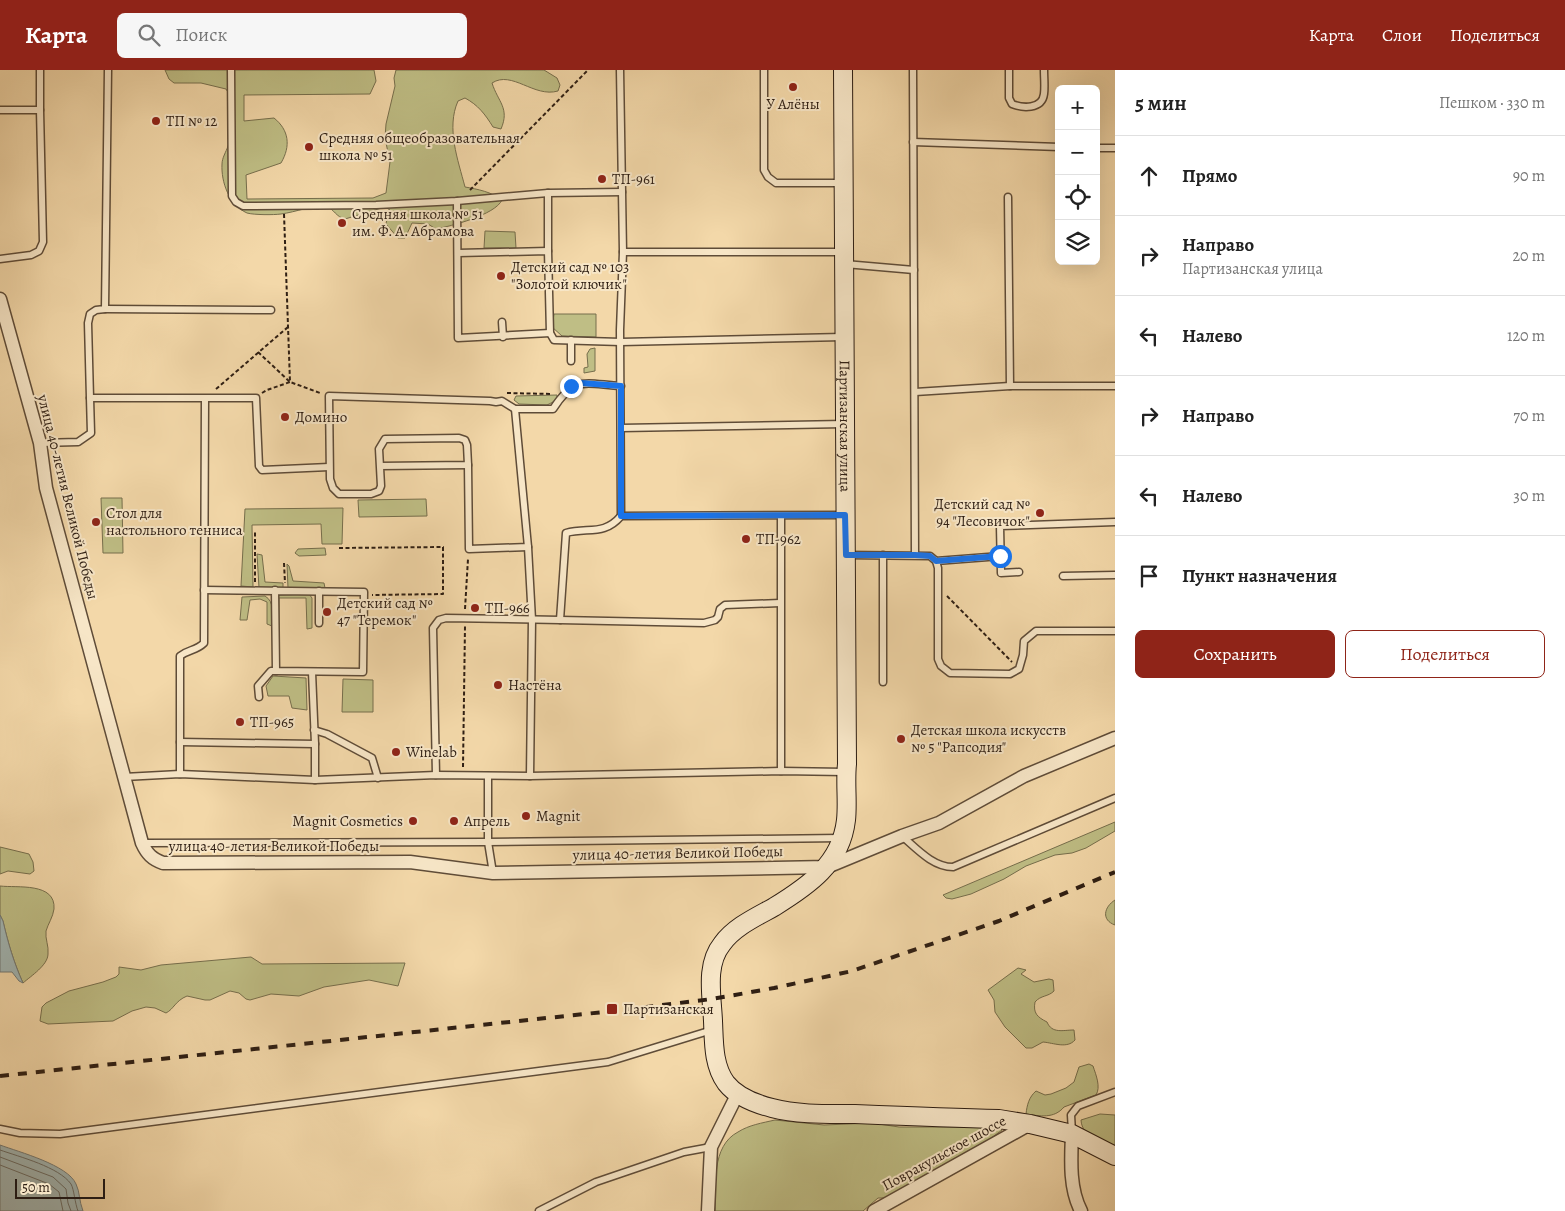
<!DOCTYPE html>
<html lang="ru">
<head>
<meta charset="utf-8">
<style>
	body { margin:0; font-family:Alegreya,serif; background:#f6f6f6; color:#222 }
	.controls { position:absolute; right:15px; top:15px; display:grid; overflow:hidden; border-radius:8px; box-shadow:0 5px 20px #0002 }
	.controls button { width:45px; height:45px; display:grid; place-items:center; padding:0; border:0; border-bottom:1px solid #e0e0e0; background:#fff; color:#222; font:25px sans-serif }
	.scale { position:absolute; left:15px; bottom:12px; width:90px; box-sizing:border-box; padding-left:5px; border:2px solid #2e1e13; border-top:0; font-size:14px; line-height:18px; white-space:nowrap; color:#2e1e13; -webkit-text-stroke:4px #f7e6c7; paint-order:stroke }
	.stop { position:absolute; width:15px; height:15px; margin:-11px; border:4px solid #1a73e8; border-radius:50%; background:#fff }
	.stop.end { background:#1a73e8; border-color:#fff; box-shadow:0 1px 5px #0008 }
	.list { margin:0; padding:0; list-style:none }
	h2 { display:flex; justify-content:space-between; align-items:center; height:65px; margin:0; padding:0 20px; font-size:21px }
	h2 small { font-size:16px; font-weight:400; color:#767676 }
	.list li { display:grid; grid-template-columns:32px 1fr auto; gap:15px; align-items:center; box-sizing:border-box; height:80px; padding:0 20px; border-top:1px solid #e0e0e0 }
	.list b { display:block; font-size:19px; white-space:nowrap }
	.list p { margin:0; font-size:16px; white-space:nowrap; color:#767676 }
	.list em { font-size:16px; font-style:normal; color:#767676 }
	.actions { display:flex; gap:10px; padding:15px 20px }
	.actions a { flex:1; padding:11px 0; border:1px solid #8f2418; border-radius:8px; text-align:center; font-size:18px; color:#8f2418 }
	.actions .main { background:#8f2418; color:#fff }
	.icon { flex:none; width:28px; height:28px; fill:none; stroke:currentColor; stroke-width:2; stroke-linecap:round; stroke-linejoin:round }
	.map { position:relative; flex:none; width:1115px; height:1141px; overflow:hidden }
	header { display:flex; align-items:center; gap:30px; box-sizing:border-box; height:70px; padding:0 25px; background:#8f2418; color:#fff }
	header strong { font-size:24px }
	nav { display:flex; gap:28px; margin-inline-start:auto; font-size:18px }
	.search { width:350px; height:45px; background:#f6f6f6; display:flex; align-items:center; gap:12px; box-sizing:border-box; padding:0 18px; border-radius:8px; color:#767676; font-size:19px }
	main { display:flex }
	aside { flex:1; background:#fff }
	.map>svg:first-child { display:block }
	.green { fill:#bfbe85; stroke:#766e4c }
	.water { fill:#a1b6b4; stroke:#737974 }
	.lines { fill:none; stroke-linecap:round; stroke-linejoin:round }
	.shore { stroke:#686a64; stroke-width:1 }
	.lane-casing { stroke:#5f4c38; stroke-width:9 }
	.street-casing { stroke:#5f4c38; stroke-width:15 }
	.secondary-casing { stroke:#2e1e13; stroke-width:20 }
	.path { stroke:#2e1e13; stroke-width:2; stroke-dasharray:4 2.5; stroke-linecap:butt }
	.lane { stroke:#f7e6c7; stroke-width:6 }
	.street { stroke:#f7e6c7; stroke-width:12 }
	.secondary { stroke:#f7e6c7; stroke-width:18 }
	.rail { stroke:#2e1e13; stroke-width:4; stroke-dasharray:9 9; stroke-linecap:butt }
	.route { stroke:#1a73e8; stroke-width:6 }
	.poi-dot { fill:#8f2418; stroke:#f7e6c7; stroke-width:2 }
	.labels { text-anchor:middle; stroke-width:4; stroke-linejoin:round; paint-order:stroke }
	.poi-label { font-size:15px; fill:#2e1e13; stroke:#f7e6c7; text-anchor:start }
	.street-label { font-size:15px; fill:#2e1e13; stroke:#f7e6c7 }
</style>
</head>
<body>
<header>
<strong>Карта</strong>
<div class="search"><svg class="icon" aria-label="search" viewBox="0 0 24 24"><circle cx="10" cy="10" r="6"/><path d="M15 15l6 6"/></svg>Поиск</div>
<nav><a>Карта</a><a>Слои</a><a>Поделиться</a></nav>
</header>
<main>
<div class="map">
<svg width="1115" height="1141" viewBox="0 0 1115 1141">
	<rect width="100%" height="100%" fill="#f3d8a9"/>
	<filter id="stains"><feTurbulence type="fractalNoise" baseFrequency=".004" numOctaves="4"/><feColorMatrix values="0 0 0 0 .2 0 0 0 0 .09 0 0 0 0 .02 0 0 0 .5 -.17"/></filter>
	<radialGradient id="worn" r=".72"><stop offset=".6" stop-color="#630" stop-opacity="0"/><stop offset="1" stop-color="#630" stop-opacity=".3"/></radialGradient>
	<!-- green -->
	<g class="green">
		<path d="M165 0H374L376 11 370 24 244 25V51L274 48C289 60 291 76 281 93L246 105 247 129 373 128 386 123 390 92 385 68 386 54 395 16 394 8 396 0H544L557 8 560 15 558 21C534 28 512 0 492 13 498 32 510 38 501 59L493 57C485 44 478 35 465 28L458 31C446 58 458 90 465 117 477 119 492 122 502 130 495 145 451 156 436 159L428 154 412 153 405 168H398L386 154 387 149 391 145 390 140 385 137 345 149C336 147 334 139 327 137 312 135 296 142 281 144 274 145 254 145 247 143 229 135 221 112 222 94 222 88 226 82 228 76 231 68 232 59 234 50L228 40 229 24 226 19 201 13H174L169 9Z"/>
		<path d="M485 161 515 162 516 178H484Z"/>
		<path d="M554 244H596V267L562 266 552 257Z"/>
		<path d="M595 278V301L584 303V298L588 297 587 284 590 279Z"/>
		<path d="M557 325V330L547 335 519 334 514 330 516 326Z"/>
		<path d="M101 428H122L123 483H103Z"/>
		<path d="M426 429 427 446 359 447 358 430Z"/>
		<path d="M343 438 342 474H322L321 454 252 455 253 517 241 516 245 439Z"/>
		<path d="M325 478 326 485 299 486 295 483 298 479Z"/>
		<path d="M257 484 262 485 265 512 283 513V518H259Z"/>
		<path d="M287 494 289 496 293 511 324 513 325 518H288Z"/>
		<path d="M309 524 312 528V558L307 559 306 528H279V565H278L277 527 280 525Z"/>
		<path d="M265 526C275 532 272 544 272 556L267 554V532L260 529 250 530 247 550H240L242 527Z"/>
		<path d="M273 606 306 608 307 640 292 638 289 626H268L266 616Z"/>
		<path d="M343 609 373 610V642H342Z"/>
		<path d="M1115 752V761L1086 778 1072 783 1055 785 1026 796 1004 809 971 824 952 829 946 828 943 825Z"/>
		<path d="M0 777 29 784 33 792 34 801 30 804 8 801 0 804Z"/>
		<path d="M0 816C17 818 56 812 54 839 53 847 48 854 46 861 45 869 49 876 48 884 48 895 31 906 23 913 14 893 8 873 3 851L0 845Z"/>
		<path d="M1115 830V855C1101 850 1104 837 1115 830Z"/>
		<path d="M251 887 262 894 405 893 398 916 369 910 324 917 299 926 271 924 250 930 246 929 239 923 230 921 210 930H205L187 926C175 931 174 939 166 943L155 938 146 937 132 941 113 951 48 954 40 951 42 937 46 933 69 921 103 912 116 907 119 904V897L141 900 161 895Z"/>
		<path d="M1018 898 1026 900 1021 904 1034 912 1049 909 1053 910 1054 921C1048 927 1041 925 1035 932 1033 943 1037 947 1047 952 1052 964 1063 960 1074 960L1075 970C1067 979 1054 973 1043 972L1032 978H1026L1005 957 995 942 994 930 988 920Z"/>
		<path d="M1089 994 1093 996C1096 1005 1101 1017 1096 1025L1064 1037C1054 1049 1040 1046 1026 1044 1027 1035 1029 1027 1036 1021L1045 1025 1051 1024 1066 1018 1074 1012 1079 997Z"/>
		<path d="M1100 1044 1115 1045V1076C1102 1069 1082 1068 1081 1050Z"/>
		<path d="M775 1050 824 1055 872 1053 899 1057H1000L1002 1060 986 1072 886 1128H878L863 1141H715C716 1116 711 1076 738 1062 749 1055 762 1053 775 1050Z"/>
	</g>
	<!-- water -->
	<g class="water">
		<path d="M0 845 3 851C8 873 14 893 23 913L19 911 12 902H0Z"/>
		<path d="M0 1075C19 1082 68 1095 76 1114 80 1122 79 1131 83 1141H0Z"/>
	</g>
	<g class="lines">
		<!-- shore -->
		<g class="shore">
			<path d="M0 1080C20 1087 59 1097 71 1114 74 1119 75 1134 78 1141"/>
			<path d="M0 1087 53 1107 66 1119 68 1133 71 1141"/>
			<path d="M0 1095 49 1114 59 1122 63 1141"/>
		</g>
		<defs>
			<g id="lane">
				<path d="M231 0 232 126 236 132 243 136 376 135 457 131 548 123 622 122"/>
				<path d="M620 0 623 182"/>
				<path d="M764 0V100L768 107 776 113H842"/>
				<path d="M913 0 915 485"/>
				<path d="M1009 0V28L1012 34C1022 38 1042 40 1044 24 1045 16 1044 8 1044 0"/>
				<path d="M0 40H40V0"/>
				<path d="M913 72 1059 77"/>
				<path d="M1096 78H1115"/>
				<path d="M1008 127 1010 316"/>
				<path d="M457 131 458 268 550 263"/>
				<path d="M548 181V123"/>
				<path d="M458 183 548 181 550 263 554 270 621 272 843 267"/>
				<path d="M0 189 31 185 39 181 43 172 40 40"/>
				<path d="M845 194 914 200"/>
				<path d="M105 239 271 240"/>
				<path d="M502 252 503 267"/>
				<path d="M571 270V291"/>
				<path d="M915 322 1010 316H1115"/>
				<path d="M90 328 88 253 90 244 96 240 105 239 108 0"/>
				<path d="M621 358 844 354"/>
				<path d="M40 373 78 372 91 363 90 328H256L259 396 262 400 329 397"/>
				<path d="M468 395 469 479 528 477 515 339"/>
				<path d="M380 396 468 395 467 375 465 370 459 368 385 369 379 379 381 416 379 421 371 424H339L333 418 330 409 329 326 490 331 496 332 502 331 515 339H553C575 305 585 314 621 316"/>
				<path d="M621 446 620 260 623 182H843"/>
				<path d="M781 446V701"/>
				<path d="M528 477 532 550 530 706"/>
				<path d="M847 485 930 486 936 491 938 498V589L941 596 950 603 1010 604 1019 599 1023 585 1024 571 1036 561H1115"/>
				<path d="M883 485V612"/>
				<path d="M936 491 1001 486"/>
				<path d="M1019 502 1001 503 1000 456 1115 452"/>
				<path d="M1063 506 1115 505"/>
				<path d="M204 520 364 522 363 602 276 601 275 520"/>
				<path d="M319 521V553"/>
				<path d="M560 550 704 553 715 550 718 547 720 539 725 535 780 533"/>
				<path d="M312 602 315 674V710"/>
				<path d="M259 627 258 616 271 601H276"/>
				<path d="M314 660 327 664 372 688 378 708"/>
				<path d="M180 672 315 674"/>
				<path d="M180 704V586C189 579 196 581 204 573L205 329"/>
				<path d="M436 705 433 558 439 550 446 548 560 550 566 463C588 457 604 466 621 446L844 445"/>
				<path d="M488 706V772L493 803"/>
				<path d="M124 707 180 704 315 710 436 705 530 706 781 701 845 702"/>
				<path d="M902 766C917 779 933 797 953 797L1115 728"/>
				<path d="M142 773 488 772 841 768"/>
				<path d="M0 1059 20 1063 60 1064 608 992 712 960"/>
				<path d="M1072 1062 1071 1045 1078 1036 1115 1022"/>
				<path d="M539 1141 596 1112 684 1082 711 1077"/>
			</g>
			<g id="street">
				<path d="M0 229 40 373 46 418 142 773C147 784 152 789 163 793L410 792 493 803 827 797 902 766 939 753 1024 706 1115 668"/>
				<path d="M1072 1064C1071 1089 1069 1118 1081 1141"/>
				<path d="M708 1141 711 1077 738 1023"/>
				<path d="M874 1141 1030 1054"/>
			</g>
			<g id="secondary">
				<path id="s1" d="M843 0 847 694C845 713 848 732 846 750 841 794 808 816 774 837 756 847 734 857 722 874 705 895 712 926 713 951 714 972 713 995 726 1013 737 1027 756 1034 772 1038 798 1045 828 1044 855 1044 903 1046 951 1048 999 1049L1030 1054 1072 1064 1115 1086"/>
			</g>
		</defs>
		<!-- lane casing -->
		<use href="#lane" class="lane-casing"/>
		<!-- street casing -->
		<use href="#street" class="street-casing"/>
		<!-- secondary casing -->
		<use href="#secondary" class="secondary-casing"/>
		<!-- path -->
		<g class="path">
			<path d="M470 120 588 0"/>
			<path d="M284 144 290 312"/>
			<path d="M258 282 290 312 320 323"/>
			<path d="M216 319 288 257"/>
			<path d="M262 323 267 320 290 312"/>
			<path d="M507 323 552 324"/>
			<path d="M339 478 443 477V524L372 525"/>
			<path d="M284 493 285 513"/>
			<path d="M255 512V461"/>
			<path d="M947 526 1012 592"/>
			<path d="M465 539 468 489"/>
			<path d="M463 697 465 556"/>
		</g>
		<!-- lane -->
		<use href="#lane" class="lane"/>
		<!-- street -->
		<use href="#street" class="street"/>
		<!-- secondary -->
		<use href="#secondary" class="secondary"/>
		<!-- rail -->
		<path class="rail" d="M0 1006 613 941 712 929 774 918 852 901 999 851 1115 802"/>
	</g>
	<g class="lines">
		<!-- route -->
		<path class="route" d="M571 316 581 313 621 316V446L845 445 846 485H915L930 486 936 491 1000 486"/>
	</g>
	<!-- markers -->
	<g class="poi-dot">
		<circle cx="793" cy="17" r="5"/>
		<circle cx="156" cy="51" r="5"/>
		<circle cx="309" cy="77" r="5"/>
		<circle cx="602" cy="109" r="5"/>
		<circle cx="342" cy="153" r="5"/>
		<circle cx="501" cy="206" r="5"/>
		<circle cx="285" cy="347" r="5"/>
		<circle cx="1040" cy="443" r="5"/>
		<circle cx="96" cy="452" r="5"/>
		<circle cx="746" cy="469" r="5"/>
		<circle cx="475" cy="538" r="5"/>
		<circle cx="327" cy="542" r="5"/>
		<circle cx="498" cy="615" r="5"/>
		<circle cx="240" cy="652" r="5"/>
		<circle cx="901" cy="669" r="5"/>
		<circle cx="396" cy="682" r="5"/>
		<circle cx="526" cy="746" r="5"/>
		<circle cx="413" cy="751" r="5"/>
		<circle cx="454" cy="751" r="5"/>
		<rect x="606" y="933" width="12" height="12" rx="2.5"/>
	</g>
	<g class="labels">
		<!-- poi labels -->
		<g class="poi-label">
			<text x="793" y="39" text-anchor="middle">У Алёны</text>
			<text x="166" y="56">ТП № 12</text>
			<text x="319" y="73">Средняя общеобразовательная<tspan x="319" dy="17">школа № 51</tspan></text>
			<text x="612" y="114">ТП-961</text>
			<text x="352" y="149">Средняя школа № 51<tspan x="352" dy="17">им. Ф. А. Абрамова</tspan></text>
			<text x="511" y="202">Детский сад № 103<tspan x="511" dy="17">"Золотой ключик"</tspan></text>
			<text x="295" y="352">Домино</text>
			<text x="1030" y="439" text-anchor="end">Детский сад №<tspan x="1030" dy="17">94 "Лесовичок"</tspan></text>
			<text x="106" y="448">Стол для<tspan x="106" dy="17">настольного тенниса</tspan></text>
			<text x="756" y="474">ТП-962</text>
			<text x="337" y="538">Детский сад №<tspan x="337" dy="17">47 "Теремок"</tspan></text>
			<text x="485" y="543">ТП-966</text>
			<text x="508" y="620">Настёна</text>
			<text x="250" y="657">ТП-965</text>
			<text x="911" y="665">Детская школа искусств<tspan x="911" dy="17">№ 5 "Рапсодия"</tspan></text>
			<text x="406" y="687">Winelab</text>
			<text x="536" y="751">Magnit</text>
			<text x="403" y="756" text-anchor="end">Magnit Cosmetics</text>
			<text x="464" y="756">Апрель</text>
			<text x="623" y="944">Партизанская</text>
		</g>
		<!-- street labels -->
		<g class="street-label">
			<text dy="5" stroke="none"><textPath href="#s1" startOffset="356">Партизанская улица</textPath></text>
			<text transform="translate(68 427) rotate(76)" y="5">улица 40-летия Великой Победы</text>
			<text x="274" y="781">улица 40-летия Великой Победы</text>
			<text transform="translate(678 783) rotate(-1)" y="5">улица 40-летия Великой Победы</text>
			<text transform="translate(944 1083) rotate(-29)" y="5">Повракульское шоссе</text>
		</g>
	</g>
	<rect width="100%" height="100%" filter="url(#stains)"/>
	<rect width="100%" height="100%" fill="url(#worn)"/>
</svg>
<div class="controls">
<button>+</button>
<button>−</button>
<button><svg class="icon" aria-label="locate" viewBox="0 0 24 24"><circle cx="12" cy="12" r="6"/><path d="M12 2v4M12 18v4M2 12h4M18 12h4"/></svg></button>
<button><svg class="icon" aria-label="layers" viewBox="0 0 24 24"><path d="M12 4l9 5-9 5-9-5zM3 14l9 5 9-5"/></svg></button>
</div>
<div class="scale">50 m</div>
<div class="stop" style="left:1000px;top:486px"></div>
<div class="stop end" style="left:571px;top:316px"></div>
</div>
<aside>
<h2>5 мин<small>Пешком · 330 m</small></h2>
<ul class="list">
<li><svg class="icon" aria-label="ahead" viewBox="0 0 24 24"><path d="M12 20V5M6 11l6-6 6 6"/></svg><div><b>Прямо</b></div><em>90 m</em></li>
<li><svg class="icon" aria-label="right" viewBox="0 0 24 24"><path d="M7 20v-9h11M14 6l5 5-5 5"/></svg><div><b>Направо</b><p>Партизанская улица</p></div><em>20 m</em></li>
<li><svg class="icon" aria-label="left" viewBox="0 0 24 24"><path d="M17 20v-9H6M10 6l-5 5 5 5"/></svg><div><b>Налево</b></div><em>120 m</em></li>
<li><svg class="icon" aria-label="right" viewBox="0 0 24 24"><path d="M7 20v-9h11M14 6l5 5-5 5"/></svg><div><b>Направо</b></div><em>70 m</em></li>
<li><svg class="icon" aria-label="left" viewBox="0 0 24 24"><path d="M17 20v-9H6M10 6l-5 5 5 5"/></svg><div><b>Налево</b></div><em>30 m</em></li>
<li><svg class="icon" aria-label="arrive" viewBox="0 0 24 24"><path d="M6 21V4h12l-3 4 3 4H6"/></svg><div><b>Пункт назначения</b></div></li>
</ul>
<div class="actions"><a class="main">Сохранить</a><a>Поделиться</a></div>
</aside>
</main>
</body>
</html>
